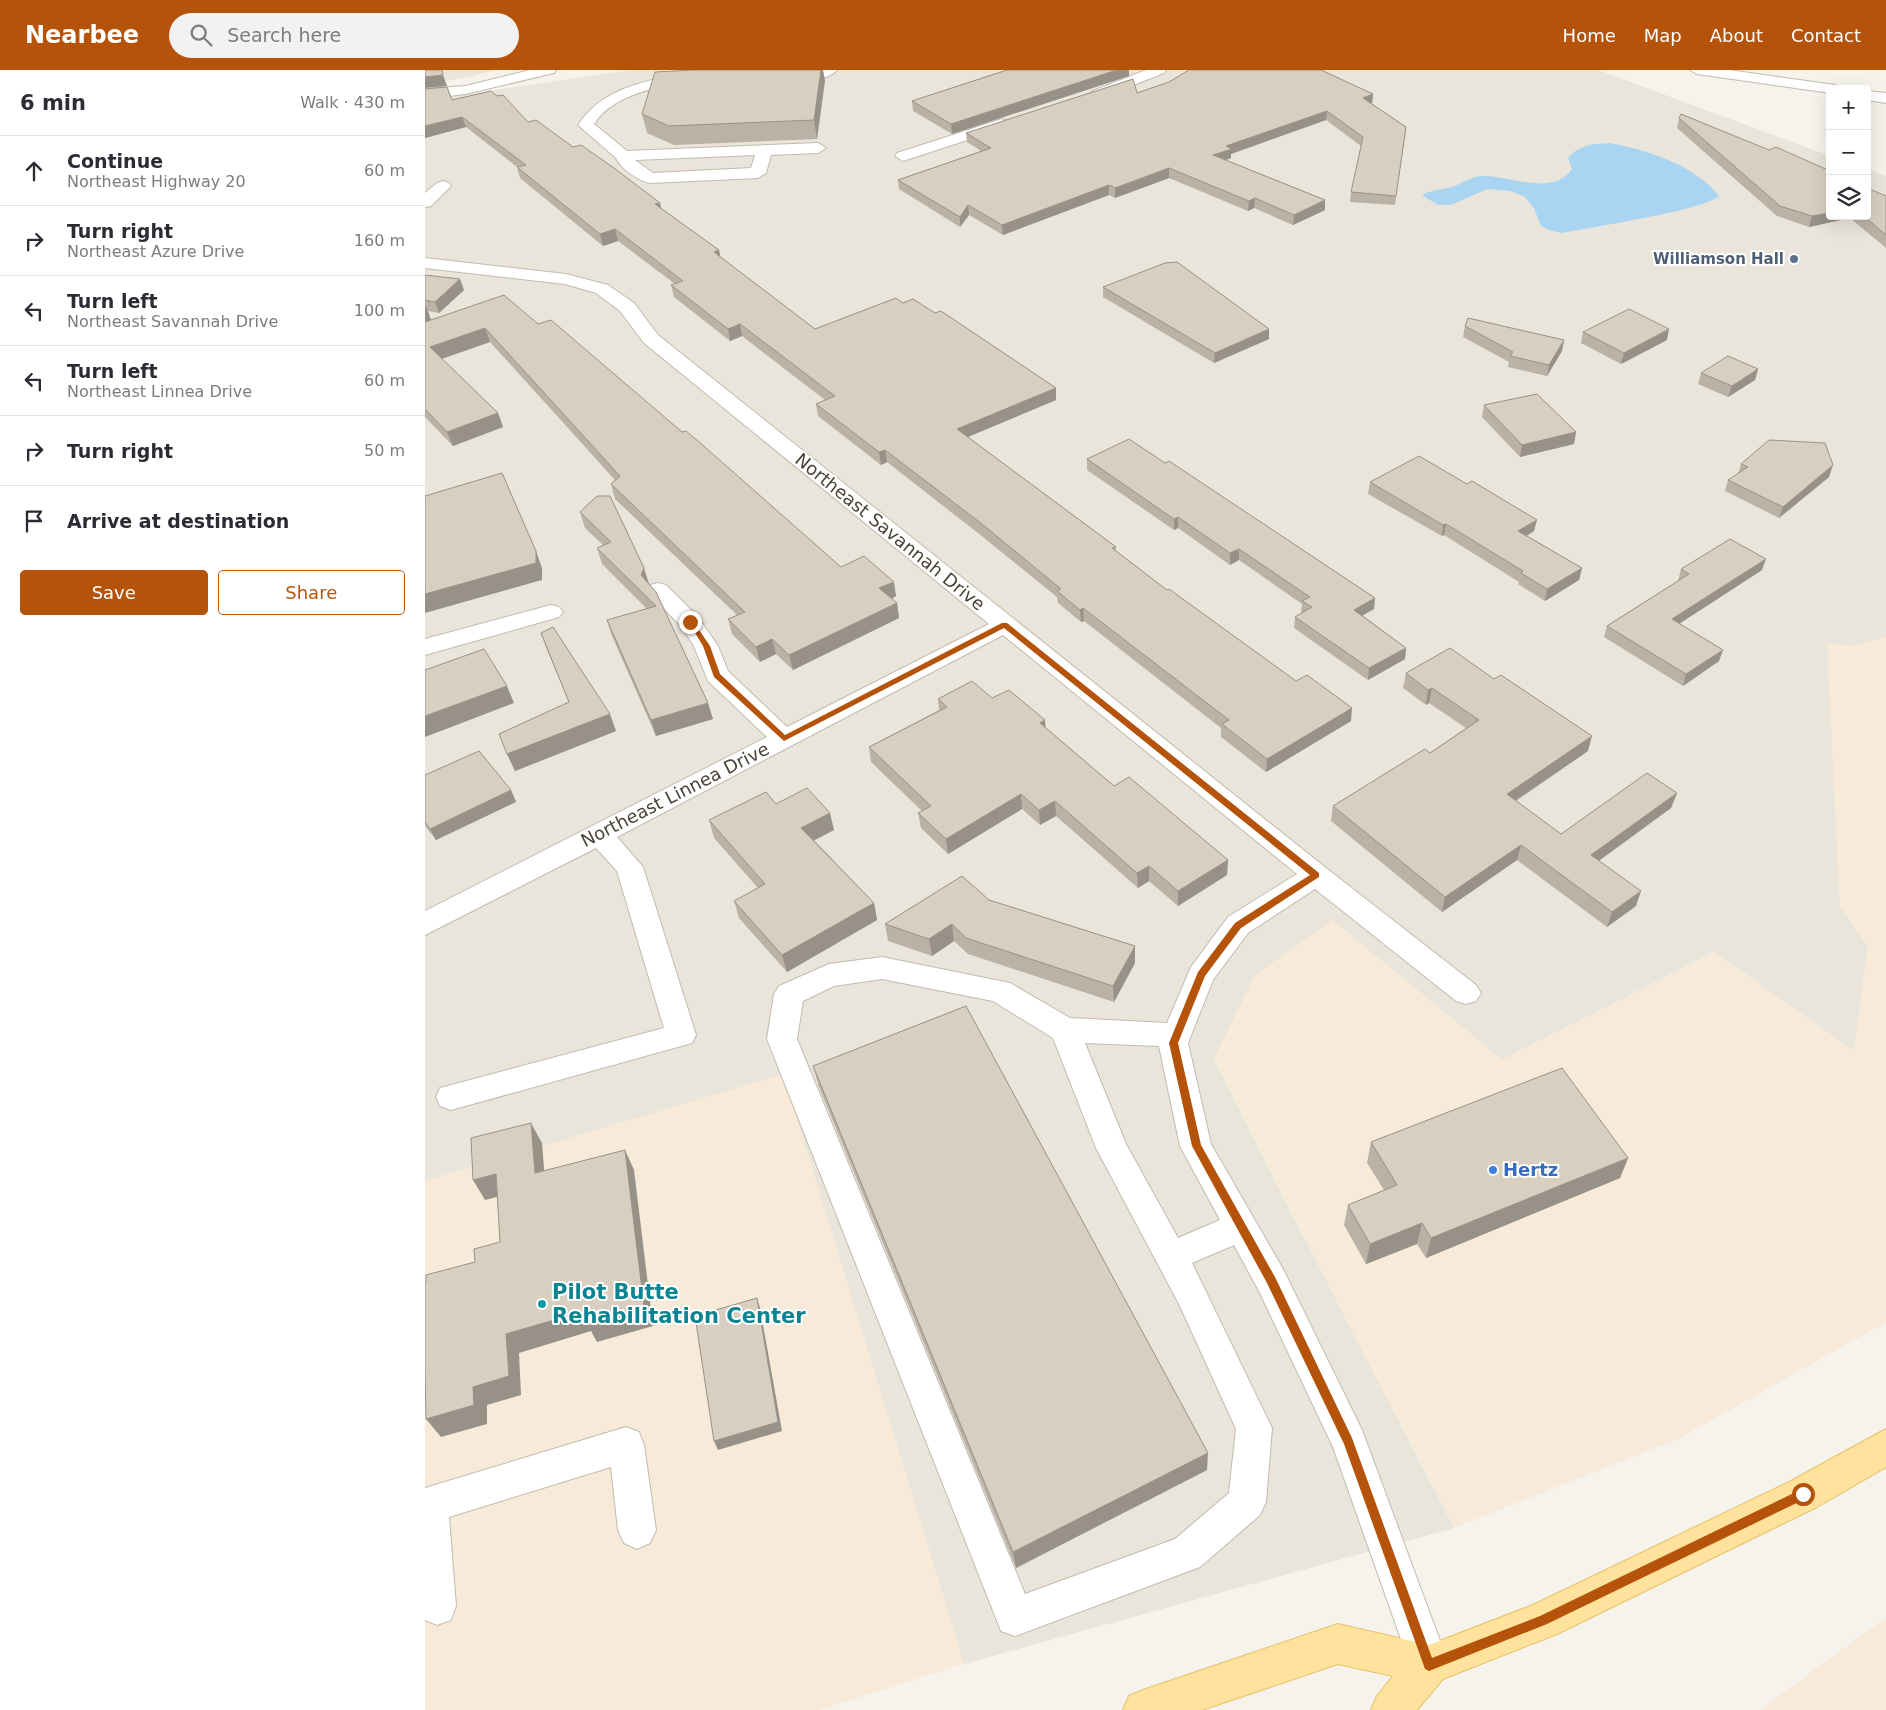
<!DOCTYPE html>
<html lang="en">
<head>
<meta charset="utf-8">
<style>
	body { margin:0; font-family:"DejaVu Sans",sans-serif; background:#f2f2f3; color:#2b2b33 }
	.controls { position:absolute; right:15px; top:15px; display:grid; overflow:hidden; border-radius:5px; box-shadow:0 5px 20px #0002 }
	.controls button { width:45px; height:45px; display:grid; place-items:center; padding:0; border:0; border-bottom:1px solid #e1e1e2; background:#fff; color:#2b2b33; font:25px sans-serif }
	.stop { position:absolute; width:15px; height:15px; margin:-11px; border:4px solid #b45309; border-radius:50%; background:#fff }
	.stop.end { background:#b45309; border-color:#fff; box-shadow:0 1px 5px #0008 }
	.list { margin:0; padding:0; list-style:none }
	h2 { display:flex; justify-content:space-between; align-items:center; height:65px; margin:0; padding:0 20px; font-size:21px }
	h2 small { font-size:16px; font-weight:400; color:#7c7c81 }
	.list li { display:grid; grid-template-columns:32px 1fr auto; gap:15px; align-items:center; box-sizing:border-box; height:70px; padding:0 20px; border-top:1px solid #e1e1e2 }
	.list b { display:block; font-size:19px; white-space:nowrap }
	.list p { margin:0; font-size:16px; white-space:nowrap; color:#7c7c81 }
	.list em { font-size:16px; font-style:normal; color:#7c7c81 }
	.actions { display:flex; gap:10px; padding:15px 20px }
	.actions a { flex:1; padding:11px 0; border:1px solid #b45309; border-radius:5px; text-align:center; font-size:18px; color:#b45309 }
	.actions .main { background:#b45309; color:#fff }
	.icon { flex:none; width:28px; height:28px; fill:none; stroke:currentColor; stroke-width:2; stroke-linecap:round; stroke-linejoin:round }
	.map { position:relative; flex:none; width:1461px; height:1640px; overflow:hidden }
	header { display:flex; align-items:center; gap:30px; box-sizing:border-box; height:70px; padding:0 25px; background:#b45309; color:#fff }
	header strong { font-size:24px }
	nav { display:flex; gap:28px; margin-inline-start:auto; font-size:18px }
	.search { width:350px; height:45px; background:#f2f2f3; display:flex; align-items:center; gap:12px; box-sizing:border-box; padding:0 18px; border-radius:28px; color:#7c7c81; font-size:19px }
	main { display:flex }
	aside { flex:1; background:#fff }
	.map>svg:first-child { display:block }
	.residential { fill:#eae5da }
	.commercial { fill:#f7ead8 }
	.water { fill:#a9d4f2 }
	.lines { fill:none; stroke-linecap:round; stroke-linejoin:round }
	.minor-casing { stroke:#c2bbae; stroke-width:2 }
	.major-casing { stroke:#e6c16a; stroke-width:2 }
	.minor { fill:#fff; fill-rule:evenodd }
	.major { fill:#ffe39c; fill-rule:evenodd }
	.wall { fill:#bab2a6 }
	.shaded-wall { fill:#979187 }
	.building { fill:#d8cfc1; stroke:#979187 }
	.route { fill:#b45309 }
	.service-dot { fill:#5c6f8a; stroke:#fff; stroke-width:2 }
	.shop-dot { fill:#3f7fe0; stroke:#fff; stroke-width:2 }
	.culture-dot { fill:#0f9aa8; stroke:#fff; stroke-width:2 }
	.labels { text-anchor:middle; stroke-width:4; stroke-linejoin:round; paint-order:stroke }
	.far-service-label { font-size:15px; font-weight:bold; fill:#4e5e75; stroke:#fff; text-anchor:end }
	.street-label { font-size:18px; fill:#4b4439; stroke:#fff }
	.shop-label { font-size:18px; font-weight:bold; fill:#366cbe; stroke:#fff; text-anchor:start }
	.near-culture-label { font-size:21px; font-weight:bold; fill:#0d838f; stroke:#fff; text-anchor:start }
</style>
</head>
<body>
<header>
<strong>Nearbee</strong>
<div class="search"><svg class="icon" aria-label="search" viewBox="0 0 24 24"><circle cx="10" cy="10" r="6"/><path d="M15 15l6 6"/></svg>Search here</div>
<nav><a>Home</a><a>Map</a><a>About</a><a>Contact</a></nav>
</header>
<main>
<aside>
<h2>6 min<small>Walk · 430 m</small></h2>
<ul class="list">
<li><svg class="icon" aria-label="ahead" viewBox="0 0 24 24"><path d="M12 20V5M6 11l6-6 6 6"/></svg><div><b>Continue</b><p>Northeast Highway 20</p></div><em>60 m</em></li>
<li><svg class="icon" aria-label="right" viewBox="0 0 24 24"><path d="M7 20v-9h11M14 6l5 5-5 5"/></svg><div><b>Turn right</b><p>Northeast Azure Drive</p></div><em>160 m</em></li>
<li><svg class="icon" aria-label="left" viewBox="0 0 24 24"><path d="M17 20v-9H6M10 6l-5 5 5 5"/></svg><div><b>Turn left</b><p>Northeast Savannah Drive</p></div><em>100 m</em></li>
<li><svg class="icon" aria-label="left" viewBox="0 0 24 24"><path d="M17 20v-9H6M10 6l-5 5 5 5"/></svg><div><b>Turn left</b><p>Northeast Linnea Drive</p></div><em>60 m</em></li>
<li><svg class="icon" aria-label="right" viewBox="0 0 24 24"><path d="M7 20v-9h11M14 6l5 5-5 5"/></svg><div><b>Turn right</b></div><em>50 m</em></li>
<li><svg class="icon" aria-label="arrive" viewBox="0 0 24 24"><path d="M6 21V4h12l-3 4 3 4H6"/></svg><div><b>Arrive at destination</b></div></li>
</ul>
<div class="actions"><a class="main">Save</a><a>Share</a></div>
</aside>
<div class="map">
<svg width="1461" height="1640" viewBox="0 0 1461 1640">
	<rect width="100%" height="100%" fill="#f6f3ec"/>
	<!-- residential -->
	<g class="residential">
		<path d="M0 0H71L44 7 0 14Z"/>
		<path d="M207 0H1173L1405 86V146H1442V99L1461 106V567L1426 576 1403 574 1415 836 1443 877 1429 981 1289 882 1077 990 907 850 789 989 853 1117 1029 1458 539 1594 358 1005 0 1111V30Z"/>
	</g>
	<!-- commercial -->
	<g class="commercial">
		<path d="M1461 567V1252L1255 1368 1029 1458 853 1117 789 989 830 905 908 850 1077 990 1289 882 1429 981 1443 877 1415 836 1402 574 1426 576Z"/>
		<path d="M358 1004 539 1594 394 1640H0V1111Z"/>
		<path d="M1461 1547V1640H1335Z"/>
	</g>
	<!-- water -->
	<path class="water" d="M1184 73C1223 80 1268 94 1294 126 1276 141 1167 157 1137 163L1124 160 1116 156 1109 138 1099 126 1085 121 1062 119 1026 135H1013L997 125C1007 120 1016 120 1027 117 1036 114 1045 107 1055 106 1084 104 1127 128 1147 99L1143 88C1154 75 1167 74 1184 73Z"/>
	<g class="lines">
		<defs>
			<g id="minor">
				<path d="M105 0H131L129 3 40 24 0 29V19L40 16Z"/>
				<path d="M390 0H412C406 7 391 11 382 9L380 6Z"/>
				<path d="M721 0H741L739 3 678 27 673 29 665 24 668 21Z"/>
				<path d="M1265 0H1304L1410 15 1417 19H1405V23L1272 4Z"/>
				<path d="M261 2 266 3 268 6 266 9C233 18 189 23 169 54L202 81 393 73 401 78 393 83 346 85 341 103 333 108 224 113C213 110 196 99 191 88L153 55C178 17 220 12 261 2ZM330 85 326 98 228 103 210 90Z"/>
				<path d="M1442 21 1461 23V33L1442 30Z"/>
				<path d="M577 49 582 51 585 54 582 57 484 89 478 91 470 86 472 83Z"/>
				<path d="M18 111 24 113 26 116 6 136 0 137V123L12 113Z"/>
				<path d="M0 188 141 204 183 215 209 233 233 265 901 798 1051 915 1056 923 1051 931 1041 934 1031 931 890 819 823 863 788 910 763 973 786 1074 858 1199 937 1360 1024 1595 1018 1609 1004 1615 990 1609 908 1377 834 1221 809 1175 767 1193 847 1358 841 1432 835 1445 775 1497 590 1566 576 1561 342 969 349 924 354 916 404 894 457 887 585 913 645 948 742 953 766 897 803 847 872 804 578 565 192 767 218 797 271 965 267 973 26 1040 15 1036 11 1027 15 1018 239 958 192 801 171 778 0 865V841L342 667 283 611 269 576 257 557 225 525 222 520 225 515 233 513 241 515 273 547 293 576 303 601 362 657 564 554 219 273 195 241 171 223 140 214 0 198ZM457 909 568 931 628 968 671 1078 754 1234 811 1359 804 1423 750 1469 600 1524 372 969 378 931 409 916ZM660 973 734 976 755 1076 795 1150 753 1168 701 1074Z"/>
				<path d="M126 535 134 537 138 542 134 547 0 585V569Z"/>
				<path d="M201 1357 214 1362 219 1375 231 1460 225 1473 212 1479 199 1473 193 1460 186 1397 24 1447 31 1536 26 1550 12 1555 0 1550V1418Z"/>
			</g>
			<path id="major" d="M1461 1359V1397L1392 1437 1132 1564 1018 1609 992 1640H946L952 1626 968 1606 913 1594 777 1640H698L704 1626 718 1620 913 1554 1004 1575 1108 1535 1366 1411Z"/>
		</defs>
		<!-- minor casing -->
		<use href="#minor" class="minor-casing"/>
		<!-- major casing -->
		<use href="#major" class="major-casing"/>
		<!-- minor -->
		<use href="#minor" class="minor"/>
		<!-- major -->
		<use href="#major" class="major"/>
	</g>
	<!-- wall -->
	<g class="wall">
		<path d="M582 0H704V6L527 64 488 41 487 31Z"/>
		<path d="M400 10 392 69 249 75 222 63 217 44Z"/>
		<path d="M0 19 27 30 72 26 103 52 148 77 235 133 236 139 294 180 295 187 390 259 478 233 510 243 631 318V330L543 367 691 477V481L742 520 926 651 841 702 796 667V658L659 551 656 552 633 533 632 527 558 467 462 392 456 395 393 346 391 334 400 330 317 266 305 271 249 227 246 215 250 214 193 171 178 176 95 108 92 97 41 57 0 68Z"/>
		<path d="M712 23 948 24 947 34 981 57 970 135 925 132 926 122 936 76 901 50 806 84V88L801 90 900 130V140L868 155 829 138 823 141 744 108 690 128 684 125 578 165 544 145 535 157 474 119 473 110 556 81 542 72 541 63Z"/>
		<path d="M1254 48 1405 146H1442L1461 126V178L1425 148 1384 157 1352 146 1252 58Z"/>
		<path d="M0 205 39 220 14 243 3 241 6 250 113 254 416 497 471 526 467 529 472 533 474 548 368 600 351 584 335 592 307 564 303 549 312 545 190 429 186 414 190 410 65 272 17 289 73 343 78 357 28 376 0 347Z"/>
		<path d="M678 217 844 259V269L789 293 678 227Z"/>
		<path d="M1040 256 1139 270 1137 281 1122 306 1083 297 1084 292 1038 267Z"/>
		<path d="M1158 262 1242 270 1196 294 1156 273Z"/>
		<path d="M1333 299 1330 310 1303 327 1273 314 1276 303Z"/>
		<path d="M1059 335 1151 362 1149 374 1095 387 1057 347Z"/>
		<path d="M662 389 740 393 950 528 949 539 937 545 981 578 980 589 943 610 869 558 870 547 877 543 876 542 877 534 814 490 805 495 753 458 749 460 662 400Z"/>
		<path d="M1316 394 1404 407 1354 448 1300 421 1303 410 1313 404Z"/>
		<path d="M945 412 1109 461 1102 466 1157 498 1154 510 1120 531 1093 514 1094 512 1019 465 1017 466 943 424Z"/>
		<path d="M172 426 224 514 288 649 231 666 187 566 182 550 222 539 177 494 172 478 178 475 160 458 155 442Z"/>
		<path d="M1256 499 1337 500 1254 554 1294 591 1258 616 1179 567 1182 556 1253 511Z"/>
		<path d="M116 563 191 661 90 701 74 664 144 632 122 580Z"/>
		<path d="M981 603 1163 681 1091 731 1136 764 1252 723 1246 738 1174 791 1211 836 1182 857 1092 790 1017 842 906 751 908 736 1005 683 1041 658 1004 633 1001 635 978 618Z"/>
		<path d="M567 628 620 657 689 716 803 790 802 805 753 836 724 811 713 818 631 746 615 755 597 739 523 784 496 758 493 743 497 741 446 692 444 677 514 640 513 629Z"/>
		<path d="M0 705 86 720 91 732 11 770 0 756Z"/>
		<path d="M351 734 409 760 389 770 449 833 452 850 362 902 314 848 309 831 333 818 289 768 284 750Z"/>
		<path d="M564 830 710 876V893L689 932 543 884 529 871 507 886 463 871 460 854Z"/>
		<path d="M388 996 782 1400 591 1498 394 1017Z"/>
		<path d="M946 1072 1203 1088 1195 1108 1001 1188 992 1174 941 1194 919 1155 923 1135 959 1120 942 1093Z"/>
	</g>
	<!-- shaded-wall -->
	<g class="shaded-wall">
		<path d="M396 0H398L400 10 392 69 389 50Z"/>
		<path d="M692 0H704V6L527 64 526 54Z"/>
		<path d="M18 5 22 16 0 18V7Z"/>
		<path d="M948 24 947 34 938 28Z"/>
		<path d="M902 41 901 50 806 84V88L788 95V85L801 76Z"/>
		<path d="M37 47 41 57 0 68V56Z"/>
		<path d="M744 98V108L690 128V118Z"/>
		<path d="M684 115V125L578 165 577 155Z"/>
		<path d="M830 128 829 138 823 141 824 131Z"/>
		<path d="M900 130V140L868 155 869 145Z"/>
		<path d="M235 133 237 144 230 134Z"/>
		<path d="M543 135 544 145 535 157V147Z"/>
		<path d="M1405 143V146H1426L1425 148 1384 157 1387 146Z"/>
		<path d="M190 159 193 171 178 176 175 164Z"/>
		<path d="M294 180 296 192 289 182Z"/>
		<path d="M35 209 39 220 14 243 10 232Z"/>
		<path d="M1 236 6 250 0 256V237Z"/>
		<path d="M315 254 317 266 305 271 303 259Z"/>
		<path d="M60 258 65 272 10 291 5 277Z"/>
		<path d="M844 259V269L789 293 790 283Z"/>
		<path d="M1244 259 1242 270 1196 294 1199 283Z"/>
		<path d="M1139 270 1137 281 1122 306 1124 295Z"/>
		<path d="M1333 299 1330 310 1303 327 1307 316Z"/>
		<path d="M631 318V330L533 371 532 359Z"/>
		<path d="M73 343 78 357 28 376 22 362Z"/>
		<path d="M1151 362 1149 374 1095 387 1097 375Z"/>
		<path d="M460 380 462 392 456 395 454 382Z"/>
		<path d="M1408 395 1404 407 1354 448 1358 437Z"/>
		<path d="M753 447V458L749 460V449Z"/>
		<path d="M1112 450 1109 461 1091 472 1093 461Z"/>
		<path d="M1021 454 1019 465 1017 466 1018 455Z"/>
		<path d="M814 479V490L805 495V483Z"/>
		<path d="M111 481 117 498V510L0 543V524Z"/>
		<path d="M1341 489 1337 500 1243 561 1247 549Z"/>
		<path d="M219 498 224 514 220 521 216 505Z"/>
		<path d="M1157 498 1154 510 1120 531 1122 519Z"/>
		<path d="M469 512 471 526 457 533 454 518Z"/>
		<path d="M950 528 949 539 928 551 929 540Z"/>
		<path d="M472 533 474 548 368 600 364 585Z"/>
		<path d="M658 538 659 551 656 552 655 540Z"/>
		<path d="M347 569 351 584 335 592 331 577Z"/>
		<path d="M981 578 980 589 943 610 944 598Z"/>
		<path d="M1298 580 1294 591 1258 616 1261 604Z"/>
		<path d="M82 616 89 633 0 667V646Z"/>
		<path d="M1007 618 1004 633 1001 635 1003 620Z"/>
		<path d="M283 633 288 649 231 666 226 650Z"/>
		<path d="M927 638 926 651 841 702 842 689Z"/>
		<path d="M185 644 191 661 90 701 82 684Z"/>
		<path d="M620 650 621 665 615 653Z"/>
		<path d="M1167 666 1163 681 1078 739 1082 724Z"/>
		<path d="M86 720 91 732 11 770 5 759Z"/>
		<path d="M1252 723 1246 738 1161 800 1166 785Z"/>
		<path d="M596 724 597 739 523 784 521 769Z"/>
		<path d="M630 731 631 746 615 755 614 740Z"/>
		<path d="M405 743 409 760 380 775 376 758Z"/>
		<path d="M1096 775 1092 790 1017 842 1020 827Z"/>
		<path d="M803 790 802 805 753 836V821Z"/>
		<path d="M724 796V811L713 818 712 803Z"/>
		<path d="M1216 821 1211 836 1182 857 1187 842Z"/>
		<path d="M449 833 452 850 362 902 357 885Z"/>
		<path d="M527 854 529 871 507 886 504 869Z"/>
		<path d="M710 876V893L689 932 688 916Z"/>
		<path d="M106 1053 117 1073 121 1124 110 1103Z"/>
		<path d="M200 1080 209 1100 228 1256 172 1272 166 1261 94 1283 96 1325 62 1335V1354L16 1367 1 1349 48 1317 81 1264Z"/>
		<path d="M1203 1088 1195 1108 1001 1188 1006 1168Z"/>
		<path d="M71 1104 83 1124 60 1130 48 1110Z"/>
		<path d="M997 1153 992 1174 941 1194 945 1174Z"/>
		<path d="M332 1228 335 1238 357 1361 293 1380 289 1371Z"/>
		<path d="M783 1383 782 1400 591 1498 588 1482Z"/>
	</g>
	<!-- building -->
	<g class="building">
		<path d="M0 0H17L18 5 0 7Z"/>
		<path d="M269 0H396L389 50 244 56 217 44 230 2Z"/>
		<path d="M582 0H692L526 54 487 31Z"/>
		<path d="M764 0H896L948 24 938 28 981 57 971 126 926 122 938 67 902 41 801 76 807 79 788 85 900 130 869 145 830 128 824 131 744 98 690 118 684 115 577 155 543 135 535 147 473 110 566 78 541 63 708 9 712 23 744 12Z"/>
		<path d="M22 17 27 30 66 21 72 26 78 25 103 52 111 50 148 77 156 75 189 98 235 133 230 134 294 180 289 182 390 259 471 228 478 233 488 229 510 243 516 241 631 318 532 359 691 477 687 478 742 520 744 519 871 611 882 605 927 638 842 689 797 654 804 650 658 538 655 540 632 521 636 519 557 454 460 380 454 382 391 334 410 326 315 254 303 259 246 215 258 211 190 159 175 164 92 97 101 95 37 47 0 56V19Z"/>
		<path d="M1256 44 1344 80 1351 77 1405 101V143L1387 146 1355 136 1254 48Z"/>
		<path d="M1442 118 1461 126V165L1439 146H1442Z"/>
		<path d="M752 192 844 259 790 283 678 217 740 193Z"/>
		<path d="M0 205 35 209 10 232 0 230Z"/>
		<path d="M79 225 113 254 126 250 257 362 261 361 273 371 416 497 439 486 469 512 454 518 472 533 364 585 347 569 331 577 303 549 320 542 186 414 195 406 60 258 5 277 73 343 22 362 0 339V252Z"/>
		<path d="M1204 239 1244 259 1199 283 1158 262Z"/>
		<path d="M1043 248 1139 270 1124 295 1085 286 1088 282 1040 256Z"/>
		<path d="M1303 286 1333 299 1307 316 1276 303Z"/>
		<path d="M1112 324 1151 362 1097 375 1059 335Z"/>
		<path d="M704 369 740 393 744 391 950 528 929 540 981 578 944 598 870 547 887 537 877 531 885 527 814 479 805 483 753 447 749 449 662 389Z"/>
		<path d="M1344 370 1400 373 1408 395 1358 437 1303 410 1323 397 1316 394Z"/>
		<path d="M994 386 1042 414 1047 411 1112 450 1093 461 1157 498 1122 519 1096 503 1098 501 1021 454 1018 455 945 412Z"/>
		<path d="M77 403 111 481V493L0 524V426Z"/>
		<path d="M172 426H185L219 498 216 505 231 522 283 633 226 650 182 550 231 536 172 478 186 472 155 442Z"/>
		<path d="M1305 469 1341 489 1247 549 1298 580 1261 604 1182 556 1264 504 1256 499Z"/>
		<path d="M128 557 185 644 82 684 74 664 144 632 116 563Z"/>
		<path d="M1025 578 1069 609 1076 605 1167 666 1082 724 1136 764 1222 703 1252 723 1166 785 1216 821 1187 842 1096 775 1020 827 908 736 1000 679 1005 683 1054 650 1007 618 1003 620 981 603Z"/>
		<path d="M59 579 82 616 0 646V600Z"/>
		<path d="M547 611 567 628 584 620 620 650 615 653 689 716 704 707 803 790 753 821 724 796 712 803 630 731 614 740 596 724 521 769 493 743 506 736 444 677 522 637 513 629Z"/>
		<path d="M54 681 86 720 5 759 0 752V705Z"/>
		<path d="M382 718 405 743 376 758 449 833 357 885 309 831 340 814 284 750 341 722 351 734Z"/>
		<path d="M537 806 564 830 710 876 688 916 541 868 527 854 504 869 460 854Z"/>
		<path d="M541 936 783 1383 588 1482 388 996Z"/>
		<path d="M1137 998 1203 1088 1006 1168 997 1153 945 1174 923 1135 972 1115 946 1072Z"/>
		<path d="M106 1053 110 1103 200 1080 219 1236 161 1253 160 1241 81 1264 84 1306 48 1317 49 1335 1 1349 0 1301V1213H1V1205L50 1192 49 1179 75 1172 71 1104 48 1110 46 1068Z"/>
		<path d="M332 1228 353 1352 289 1371 270 1246Z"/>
	</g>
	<!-- route -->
	<path class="route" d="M263 551H268L285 576 295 604 360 665 577 553H582L894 803V807L816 858 780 906 753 973 776 1075 850 1207 927 1368 1007 1588 1115 1546 1375 1420H1382V1428L1122 1554 1004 1601 1000 1599 919 1374 842 1213 767 1076 744 973 773 902 810 853 885 805 579 558 359 671 289 607 278 576Z"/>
	<!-- markers -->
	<circle class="service-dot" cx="1369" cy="189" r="5"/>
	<circle class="shop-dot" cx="1068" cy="1100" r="5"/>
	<circle class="culture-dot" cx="117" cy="1234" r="5"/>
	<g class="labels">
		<!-- far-service labels -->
		<g class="far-service-label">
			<text x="1359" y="194">Williamson Hall</text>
		</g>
		<!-- street labels -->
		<g class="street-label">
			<text transform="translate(465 462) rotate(39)" y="6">Northeast Savannah Drive</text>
			<text transform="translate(250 725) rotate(-27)" y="6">Northeast Linnea Drive</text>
		</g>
		<!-- shop labels -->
		<g class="shop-label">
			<text x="1078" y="1106">Hertz</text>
		</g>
		<!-- near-culture labels -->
		<g class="near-culture-label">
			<text x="127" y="1229">Pilot Butte<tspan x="127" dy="24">Rehabilitation Center</tspan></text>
		</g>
	</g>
</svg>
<div class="controls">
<button>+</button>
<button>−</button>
<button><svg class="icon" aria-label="layers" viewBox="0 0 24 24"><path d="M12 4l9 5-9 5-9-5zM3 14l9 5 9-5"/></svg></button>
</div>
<div class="stop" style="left:1378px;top:1424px"></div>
<div class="stop end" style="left:265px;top:552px"></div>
</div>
</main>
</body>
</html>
